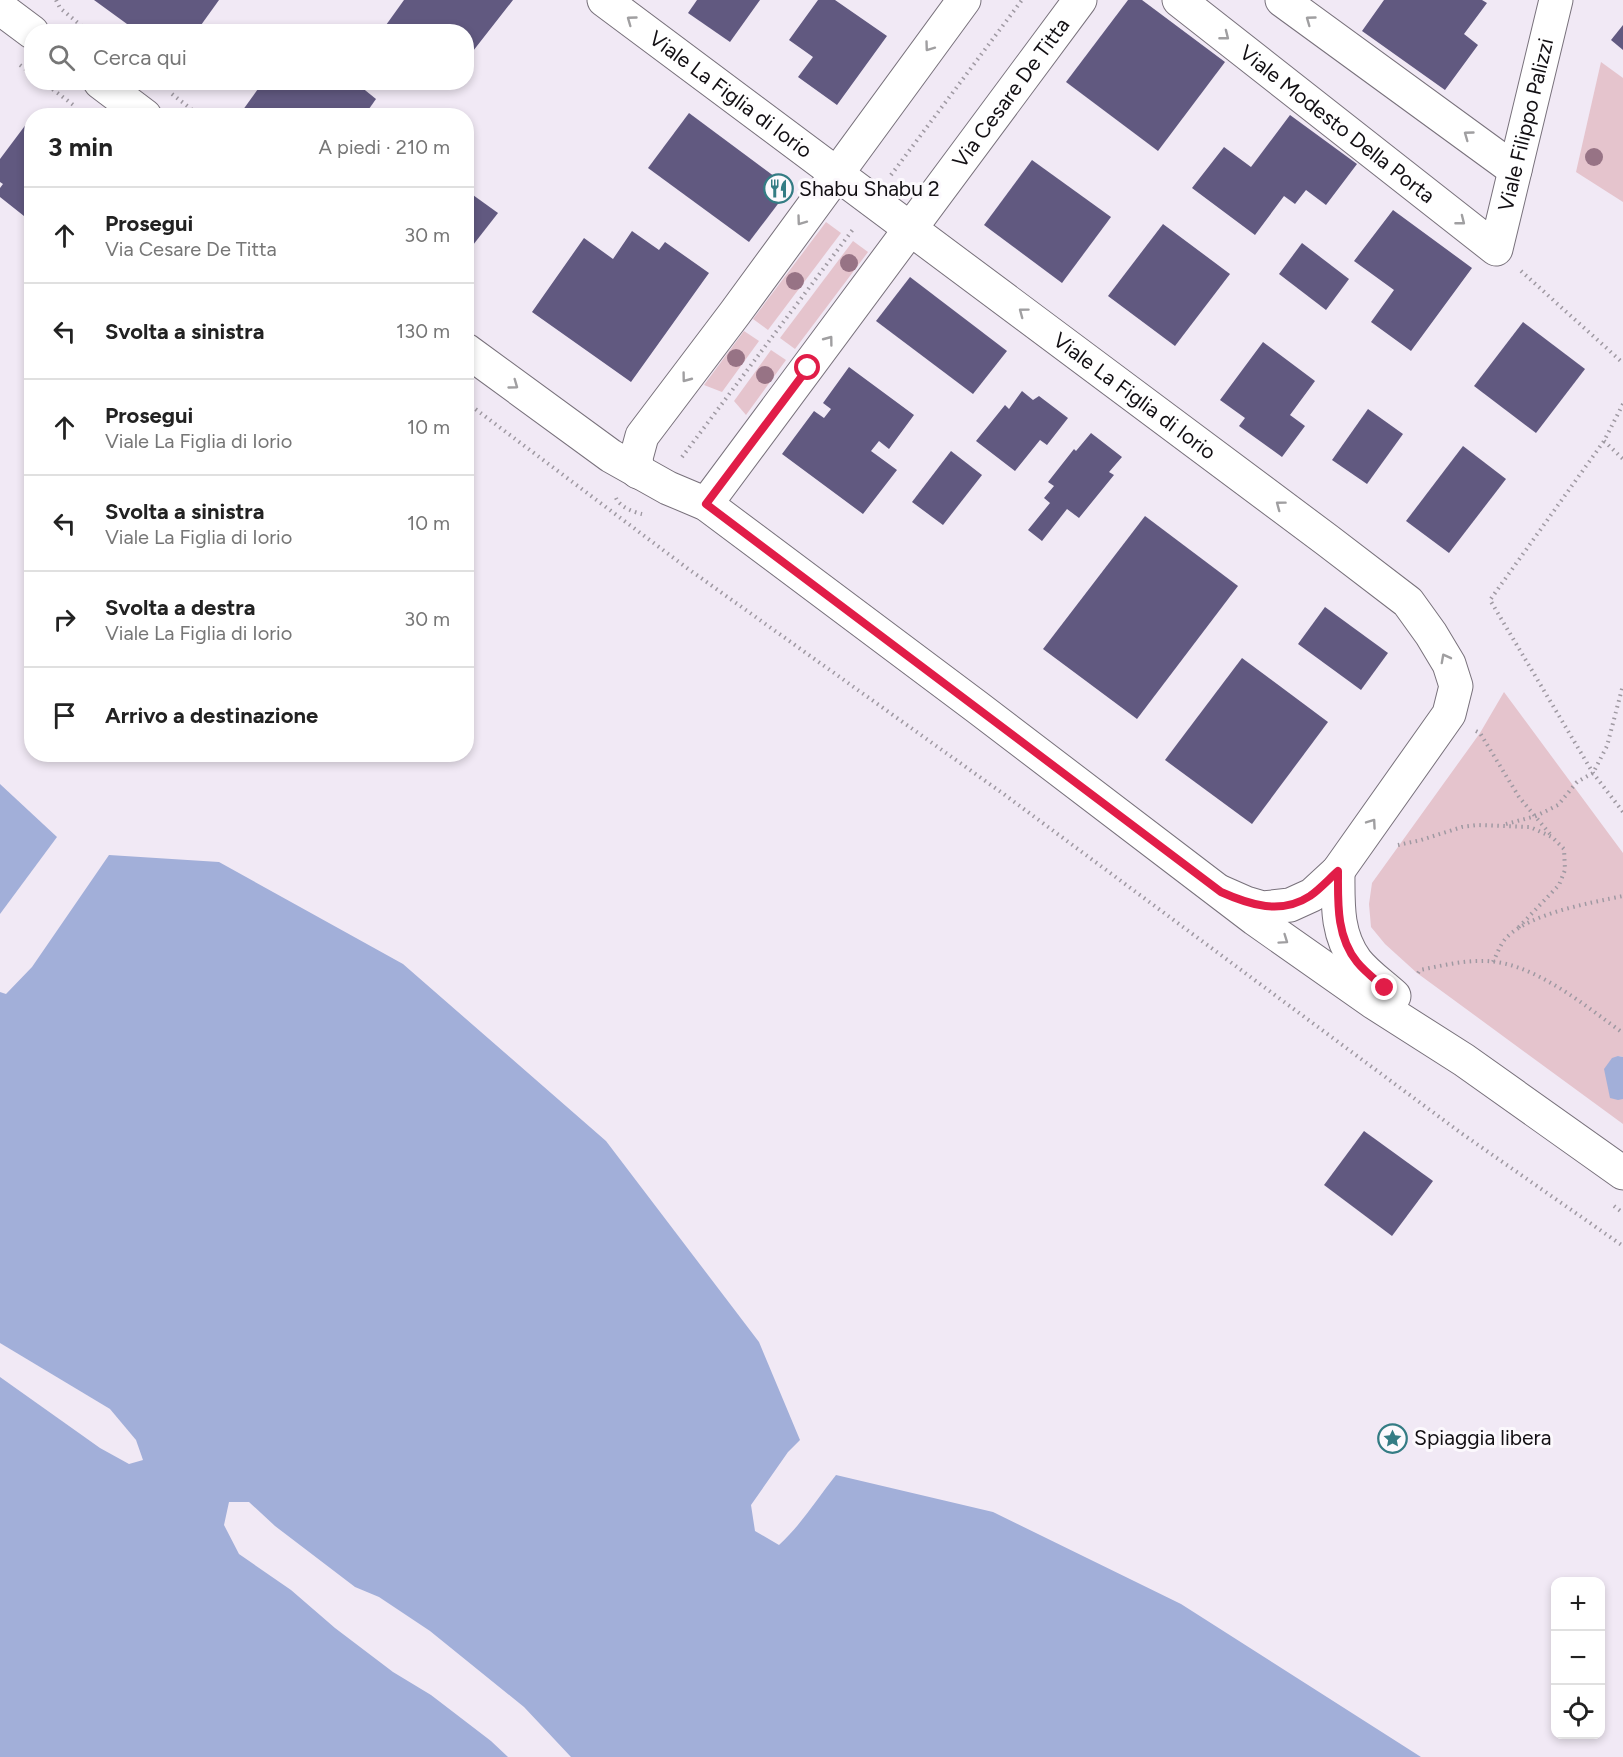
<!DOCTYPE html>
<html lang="it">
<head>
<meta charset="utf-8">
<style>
	body { margin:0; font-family:Figtree,sans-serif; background:#f6f6f6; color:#222 }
	.controls { position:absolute; right:18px; bottom:18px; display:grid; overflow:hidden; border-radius:12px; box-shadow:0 3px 9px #0003 }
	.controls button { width:54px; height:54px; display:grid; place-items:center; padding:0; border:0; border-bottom:2px solid #e0e0e0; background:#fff; color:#222; font:30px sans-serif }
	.stop { position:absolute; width:18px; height:18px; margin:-14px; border:4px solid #e11d48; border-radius:50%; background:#fff }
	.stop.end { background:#e11d48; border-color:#fff; box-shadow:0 2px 6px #0008 }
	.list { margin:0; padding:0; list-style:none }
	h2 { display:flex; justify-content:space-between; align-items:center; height:78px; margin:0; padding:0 24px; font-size:26px }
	h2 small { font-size:20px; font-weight:400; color:#767676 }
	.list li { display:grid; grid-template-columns:39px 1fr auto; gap:18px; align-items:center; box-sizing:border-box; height:96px; padding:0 24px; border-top:2px solid #e0e0e0 }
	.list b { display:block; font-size:22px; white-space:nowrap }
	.list p { margin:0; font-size:20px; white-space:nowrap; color:#767676 }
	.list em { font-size:20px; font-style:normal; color:#767676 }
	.icon { flex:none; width:33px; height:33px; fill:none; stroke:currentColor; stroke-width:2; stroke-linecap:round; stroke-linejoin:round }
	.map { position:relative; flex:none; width:1623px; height:1757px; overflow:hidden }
	.search { position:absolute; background:#fff; box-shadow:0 3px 9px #0003; left:24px; top:24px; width:450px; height:66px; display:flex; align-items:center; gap:15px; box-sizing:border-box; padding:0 21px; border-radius:24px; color:#767676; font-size:22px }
	.panel { position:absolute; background:#fff; box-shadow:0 3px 9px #0003; left:24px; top:108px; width:450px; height:654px; border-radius:24px }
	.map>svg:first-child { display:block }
	.green { fill:#e5c4cd }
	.water { fill:#a2afd9 }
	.pier { fill:#f1e9f5 }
	.building { fill:#615980 }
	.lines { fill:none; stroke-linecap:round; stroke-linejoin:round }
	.minor-casing { stroke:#78717b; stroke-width:35 }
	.path { stroke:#9f99a2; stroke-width:4; stroke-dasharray:1.5 4.5; stroke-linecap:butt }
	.minor { stroke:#fff; stroke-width:33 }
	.tree { fill:#977385 }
	.oneway { stroke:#a09fa1 }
	.route { stroke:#e11d48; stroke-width:8 }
	.labels { text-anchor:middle; stroke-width:6; stroke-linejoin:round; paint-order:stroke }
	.street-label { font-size:21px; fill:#120f13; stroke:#fcf9fd }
	.poi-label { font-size:21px; fill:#120f13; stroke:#fcf9fd; text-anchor:start }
</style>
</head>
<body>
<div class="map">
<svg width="1623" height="1757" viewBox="0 0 1623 1757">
	<rect width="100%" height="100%" fill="#f1e9f5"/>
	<!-- green -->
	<g class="green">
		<path d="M1601 62 1623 78V202L1576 172Z"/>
		<path d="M826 222 841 233 768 330 753 319Z"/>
		<path d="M853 241 868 252 795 349 780 338Z"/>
		<path d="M744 331 759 341 722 392 704 385Z"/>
		<path d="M771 350 786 360 746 415 734 401Z"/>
		<path d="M1504 692 1623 853V1057L1618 1056 1623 1099V1124L1417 973 1385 944 1371 927 1369 904 1372 883 1480 733Z"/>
	</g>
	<!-- water -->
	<g class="water">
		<path d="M0 784 57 837 0 914Z"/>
		<path d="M109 855 219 862 403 964 606 1141 759 1342 800 1440 788 1452 751 1505 755 1531 779 1545C801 1525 817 1499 836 1475L993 1512 1181 1604 1421 1757H0V992L6 994 32 967Z"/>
		<path d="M1618 1056 1623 1057V1099L1618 1100 1610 1098 1604 1069 1612 1058Z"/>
	</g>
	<!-- pier -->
	<g class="pier">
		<path d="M0 1343 110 1409 136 1440 143 1460 129 1464 100 1448 0 1377Z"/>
		<path d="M229 1502H249L275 1526 355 1587 379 1597 430 1631 524 1707 571 1757H508L491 1741 431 1695 393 1672 335 1628 291 1590 239 1554 224 1525Z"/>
	</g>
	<!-- building -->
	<g class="building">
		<path d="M94 0H219L196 32H138Z"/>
		<path d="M404 0H513L466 60V32H381Z"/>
		<path d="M697 0H760L730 42 688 13Z"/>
		<path d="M818 0H835L887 36 837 105 798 77 813 57 789 40Z"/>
		<path d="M1128 0H1142L1225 62 1158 151 1066 82Z"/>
		<path d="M1384 0H1482L1487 3 1464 34 1478 45 1445 90 1362 31Z"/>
		<path d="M1623 25V50L1611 40Z"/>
		<path d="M263 82H355L376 99 364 116H242L240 114Z"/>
		<path d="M689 113 790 188 749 242 648 168Z"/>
		<path d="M1290 115 1357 164 1326 205 1306 190 1295 204 1284 196 1255 235 1192 188 1224 147 1251 167Z"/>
		<path d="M27 123 32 126V206L24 216 0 197V188L3 184 0 182V159Z"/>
		<path d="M1032 160 1111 217 1062 283 984 225Z"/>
		<path d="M466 190 498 213 466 254Z"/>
		<path d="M1393 210 1472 268 1411 351 1371 322 1394 290 1354 261Z"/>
		<path d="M1163 224 1230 274 1175 346 1108 296Z"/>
		<path d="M632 231 659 250 665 242 709 273 631 382 532 312 584 238 613 259Z"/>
		<path d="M1302 243 1349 279 1326 310 1279 274Z"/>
		<path d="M910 277 1007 351 973 394 876 321Z"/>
		<path d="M1523 322 1585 369 1536 433 1474 386Z"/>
		<path d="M1263 342 1315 381 1290 415 1305 426 1282 457 1239 426 1245 418 1220 400Z"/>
		<path d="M849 367 914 415 889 449 879 441 871 451 897 470 863 514 782 454 814 411 824 418 831 409 823 403Z"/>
		<path d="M1022 391 1033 400 1039 396 1068 418 1047 445 1040 440 1015 471 976 441 1005 405 1009 409Z"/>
		<path d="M1368 409 1403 434 1367 484 1332 460Z"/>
		<path d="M1091 433 1122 457 1109 472 1114 475 1079 518 1067 509 1042 541 1028 530 1050 503 1044 498 1054 486 1048 482 1074 449 1076 451Z"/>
		<path d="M1463 446 1506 479 1449 553 1406 521Z"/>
		<path d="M951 451 982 475 943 525 912 502Z"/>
		<path d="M1145 516 1238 586 1137 719 1043 649Z"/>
		<path d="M1325 607 1388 653 1361 690 1298 644Z"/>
		<path d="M1242 658 1328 722 1252 824 1165 760Z"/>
		<path d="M1364 1131 1433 1181 1392 1236 1324 1185Z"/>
	</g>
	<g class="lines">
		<defs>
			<g id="minor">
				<path id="s1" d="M604 0 1327 540 1408 602 1431 634 1449 664 1456 686 1449 714 1338 871 1312 895 1290 905 1263 908 1246 903 1221 892"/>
				<path id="s2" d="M1179 0 1496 249 1556 0"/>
				<path d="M1282 0 1515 170"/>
				<path d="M0 8 32 32"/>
				<path d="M100 82 145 116"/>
				<path d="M466 350 611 456 668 488 706 504 977 707 1255 919 1373 1002 1464 1060 1623 1173"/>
				<path d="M638 472 636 458 642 436 735 313 964 0"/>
				<path id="s3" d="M706 504 1080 0"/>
				<path d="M1338 871C1338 903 1336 934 1356 961 1366 974 1382 985 1394 996"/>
			</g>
		</defs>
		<!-- minor casing -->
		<use href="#minor" class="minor-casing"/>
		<!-- path -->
		<g class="path">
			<path d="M56 0 60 8 89 32"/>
			<path d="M20 65 32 74"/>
			<path d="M43 82 76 107"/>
			<path d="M172 94 200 116"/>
			<path d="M891 175 1022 0"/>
			<path d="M1521 271 1623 363"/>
			<path d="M466 402 687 568 1005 795 1461 1133 1623 1246"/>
			<path d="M1623 404 1604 441 1490 600 1593 773 1623 812"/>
			<path d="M1604 441 1623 459"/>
			<path d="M682 457 854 228"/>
			<path d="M616 498C620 507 633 512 642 514"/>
			<path d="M1476 731 1480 733 1519 797 1550 834"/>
			<path d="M1506 824 1536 816 1558 805 1577 782 1593 773 1607 746 1623 685"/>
			<path d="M1398 845 1421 840 1462 827 1477 825 1530 827 1552 837 1564 849 1565 870 1559 885 1516 930"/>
			<path d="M1493 962C1497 954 1500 945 1506 938 1530 913 1590 903 1623 896"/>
			<path d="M1418 973 1420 970C1440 966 1460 961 1480 961 1530 959 1584 1005 1623 1033"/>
			<path d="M1614 1206 1623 1213"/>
		</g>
		<!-- minor -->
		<use href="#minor" class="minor"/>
	</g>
	<!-- trees -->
	<g class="tree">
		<circle cx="1594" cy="157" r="9"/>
		<circle cx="849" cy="263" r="9"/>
		<circle cx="795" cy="281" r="9"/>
		<circle cx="736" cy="358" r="9"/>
		<circle cx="765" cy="375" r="9"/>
	</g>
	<!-- one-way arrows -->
	<defs><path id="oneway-chevron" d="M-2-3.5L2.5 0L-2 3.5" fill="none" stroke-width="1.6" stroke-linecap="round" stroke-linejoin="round" transform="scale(1.5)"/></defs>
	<g class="oneway">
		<use href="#oneway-chevron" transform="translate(631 20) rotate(-144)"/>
		<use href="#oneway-chevron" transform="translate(1310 20) rotate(-144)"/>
		<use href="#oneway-chevron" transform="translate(1225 36) rotate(38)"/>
		<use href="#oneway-chevron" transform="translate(929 47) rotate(126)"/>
		<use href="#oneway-chevron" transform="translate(1468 135) rotate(-144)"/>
		<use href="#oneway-chevron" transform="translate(801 221) rotate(126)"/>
		<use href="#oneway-chevron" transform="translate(1461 221) rotate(38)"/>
		<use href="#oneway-chevron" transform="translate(1023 312) rotate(-143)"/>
		<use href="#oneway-chevron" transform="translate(829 340) rotate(-53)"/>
		<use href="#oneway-chevron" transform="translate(686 378) rotate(127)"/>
		<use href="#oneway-chevron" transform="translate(514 385) rotate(36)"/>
		<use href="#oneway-chevron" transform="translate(1280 505) rotate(-143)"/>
		<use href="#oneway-chevron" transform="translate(1445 658) rotate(-118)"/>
		<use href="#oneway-chevron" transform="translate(1372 823) rotate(-55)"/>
		<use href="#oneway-chevron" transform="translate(1284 940) rotate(35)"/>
	</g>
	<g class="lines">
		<!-- route -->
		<path class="route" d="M808 368 706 504 1221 892C1250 905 1281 915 1310 896 1320 889 1329 879 1338 871 1338 902 1336 936 1357 962 1365 972 1376 980 1385 988"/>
	</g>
	<!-- icons -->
	<defs>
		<symbol id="restaurant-ring" viewBox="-11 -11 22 22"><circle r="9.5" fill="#fcf9fd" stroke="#347c84" stroke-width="1.5"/><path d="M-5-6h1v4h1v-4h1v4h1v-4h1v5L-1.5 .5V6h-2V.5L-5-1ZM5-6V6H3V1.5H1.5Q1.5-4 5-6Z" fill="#347c84"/></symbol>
		<symbol id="sight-ring" viewBox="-11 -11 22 22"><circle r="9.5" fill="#fcf9fd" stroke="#347c84" stroke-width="1.5"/><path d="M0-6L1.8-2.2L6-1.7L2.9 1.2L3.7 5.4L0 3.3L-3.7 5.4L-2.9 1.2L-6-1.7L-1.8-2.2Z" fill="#347c84"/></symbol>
	</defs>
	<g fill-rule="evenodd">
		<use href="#restaurant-ring" x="762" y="172" width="33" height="33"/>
		<use href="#sight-ring" x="1376" y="1422" width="33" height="33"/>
	</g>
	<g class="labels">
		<!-- street labels -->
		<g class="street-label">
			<text dy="7" stroke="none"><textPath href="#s3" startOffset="512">Via Cesare De Titta</textPath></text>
			<text dy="7" stroke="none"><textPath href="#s1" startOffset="158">Viale La Figlia di Iorio</textPath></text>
			<text dy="7" stroke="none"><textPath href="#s2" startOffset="201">Viale Modesto Della Porta</textPath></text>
			<text dy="7" stroke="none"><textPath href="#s2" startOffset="531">Viale Filippo Palizzi</textPath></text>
			<text dy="7" stroke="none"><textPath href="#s1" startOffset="662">Viale La Figlia di Iorio</textPath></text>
		</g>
		<!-- poi labels -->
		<g class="poi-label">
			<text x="799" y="196">Shabu Shabu 2</text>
			<text x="1414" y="1445">Spiaggia libera</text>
		</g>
	</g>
</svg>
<div class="controls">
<button>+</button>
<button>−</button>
<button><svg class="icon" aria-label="locate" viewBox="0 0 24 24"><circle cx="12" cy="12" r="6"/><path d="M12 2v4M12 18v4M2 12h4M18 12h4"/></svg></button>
</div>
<div class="stop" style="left:808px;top:368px"></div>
<div class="stop end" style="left:1385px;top:988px"></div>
<div class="search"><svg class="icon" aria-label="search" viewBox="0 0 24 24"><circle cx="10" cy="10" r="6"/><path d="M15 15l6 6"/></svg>Cerca qui</div>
<section class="panel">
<h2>3 min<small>A piedi · 210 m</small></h2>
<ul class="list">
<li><svg class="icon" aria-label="ahead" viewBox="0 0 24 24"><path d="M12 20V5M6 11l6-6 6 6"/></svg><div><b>Prosegui</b><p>Via Cesare De Titta</p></div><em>30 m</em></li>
<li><svg class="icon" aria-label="left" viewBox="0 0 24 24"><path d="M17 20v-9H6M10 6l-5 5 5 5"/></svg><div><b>Svolta a sinistra</b></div><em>130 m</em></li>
<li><svg class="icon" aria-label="ahead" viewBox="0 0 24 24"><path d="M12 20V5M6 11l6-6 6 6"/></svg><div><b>Prosegui</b><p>Viale La Figlia di Iorio</p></div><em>10 m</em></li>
<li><svg class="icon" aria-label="left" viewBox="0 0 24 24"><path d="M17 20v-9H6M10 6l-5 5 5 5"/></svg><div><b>Svolta a sinistra</b><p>Viale La Figlia di Iorio</p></div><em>10 m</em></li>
<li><svg class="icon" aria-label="right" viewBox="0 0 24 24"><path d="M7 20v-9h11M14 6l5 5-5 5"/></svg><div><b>Svolta a destra</b><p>Viale La Figlia di Iorio</p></div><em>30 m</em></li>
<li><svg class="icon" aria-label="arrive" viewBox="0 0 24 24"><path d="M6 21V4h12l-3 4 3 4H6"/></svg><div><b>Arrivo a destinazione</b></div></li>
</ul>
</section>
</div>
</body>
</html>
